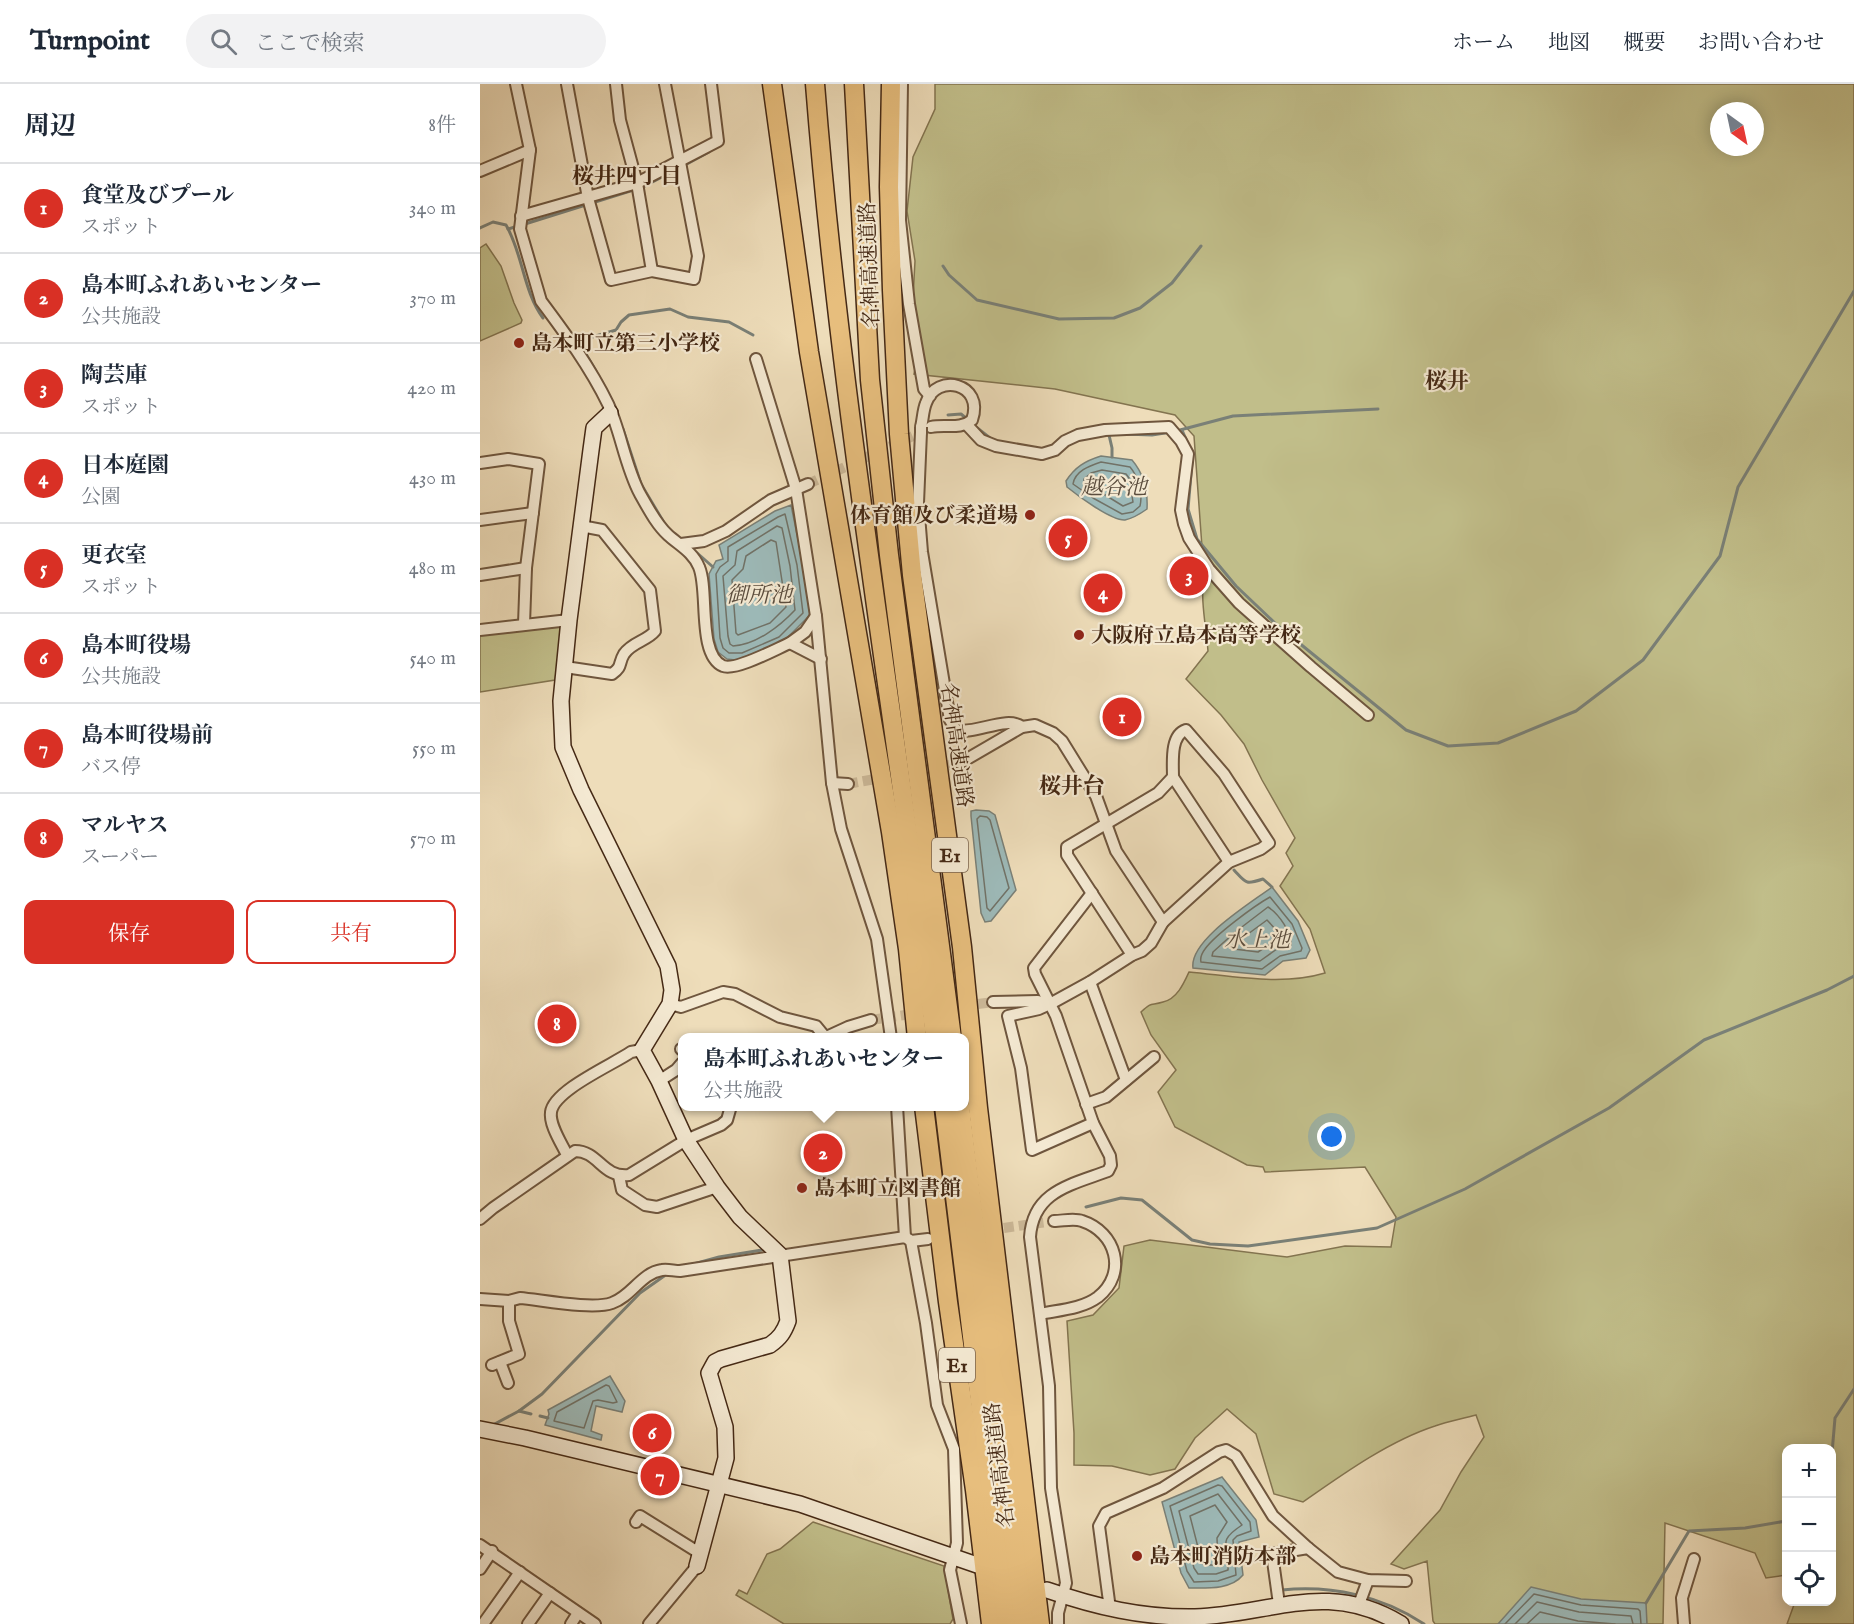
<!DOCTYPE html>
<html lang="ja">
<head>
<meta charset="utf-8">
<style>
	body { margin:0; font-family:"IM FELL English","Noto Serif JP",serif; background:#f2f2f3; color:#1f2937 }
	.controls { position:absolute; right:18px; bottom:18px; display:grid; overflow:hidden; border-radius:12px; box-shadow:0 3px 15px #0003 }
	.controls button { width:54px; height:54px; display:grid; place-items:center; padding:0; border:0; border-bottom:2px solid #e0e1e3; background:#fff; color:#1f2937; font:30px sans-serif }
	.compass { position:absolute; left:1230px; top:18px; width:54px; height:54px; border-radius:50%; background:#fff; box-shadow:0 3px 15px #0003; rotate:147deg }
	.you { position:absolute; left:852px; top:1053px; width:21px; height:21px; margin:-15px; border:4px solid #fff; border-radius:50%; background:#1a73e8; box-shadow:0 0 0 9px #1a73e833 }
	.badge { display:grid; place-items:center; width:39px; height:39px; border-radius:50%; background:#d93025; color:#fff; font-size:20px; font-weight:700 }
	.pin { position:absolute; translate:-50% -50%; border:3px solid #fff; box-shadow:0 2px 6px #0006 }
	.popup { position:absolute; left:198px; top:949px; width:291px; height:78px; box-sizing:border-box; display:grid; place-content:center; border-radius:12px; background:#fff; filter:drop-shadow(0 2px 4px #0005); font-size:20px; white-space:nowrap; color:#747a83 }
	.popup b { font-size:22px; color:#1f2937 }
	.popup::after { content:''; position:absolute; left:50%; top:100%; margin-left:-12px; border:12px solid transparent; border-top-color:#fff }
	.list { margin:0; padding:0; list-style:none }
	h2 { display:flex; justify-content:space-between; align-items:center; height:78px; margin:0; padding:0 24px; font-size:26px }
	h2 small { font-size:20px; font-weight:400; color:#747a83 }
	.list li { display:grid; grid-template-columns:39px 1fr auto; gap:18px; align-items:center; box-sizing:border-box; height:90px; padding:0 24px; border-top:2px solid #e0e1e3 }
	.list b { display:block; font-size:22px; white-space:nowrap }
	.list p { margin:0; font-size:20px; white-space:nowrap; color:#747a83 }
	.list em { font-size:20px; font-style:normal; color:#747a83 }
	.actions { display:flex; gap:12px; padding:18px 24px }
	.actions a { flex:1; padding:14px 0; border:2px solid #d93025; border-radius:12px; text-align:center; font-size:21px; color:#d93025 }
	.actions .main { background:#d93025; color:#fff }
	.icon { flex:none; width:33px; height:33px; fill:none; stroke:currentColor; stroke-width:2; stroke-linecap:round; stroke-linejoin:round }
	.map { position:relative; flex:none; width:1374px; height:1540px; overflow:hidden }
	header { display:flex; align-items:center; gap:36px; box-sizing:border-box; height:84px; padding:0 30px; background:#fff; border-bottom:2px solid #e0e1e3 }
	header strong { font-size:28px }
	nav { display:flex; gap:33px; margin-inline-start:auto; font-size:21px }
	.search { width:420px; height:54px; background:#f2f2f3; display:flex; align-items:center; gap:15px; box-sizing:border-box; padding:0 21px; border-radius:33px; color:#747a83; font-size:22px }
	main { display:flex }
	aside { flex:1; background:#fff }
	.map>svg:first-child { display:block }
	.green { fill:#c1be8a; stroke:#837450; stroke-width:1.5; fill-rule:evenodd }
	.water { fill:#9dbab9; stroke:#7a8077; stroke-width:1.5 }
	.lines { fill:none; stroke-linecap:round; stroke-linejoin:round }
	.shore { stroke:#717267; stroke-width:1.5 }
	.stream { stroke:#7a8077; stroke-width:3 }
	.street-tunnel { stroke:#ccb999; stroke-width:10; stroke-dasharray:10 5; stroke-linecap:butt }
	.street-casing { stroke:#6f563e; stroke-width:14 }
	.secondary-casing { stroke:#452915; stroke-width:18 }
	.highway-casing { stroke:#452915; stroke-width:21 }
	.street { stroke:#f4e9d2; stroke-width:10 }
	.secondary { stroke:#f4e9d2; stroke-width:15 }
	.highway { stroke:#e7be7d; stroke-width:18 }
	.street-bridge-casing { stroke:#6f563e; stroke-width:14; stroke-linecap:butt }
	.street-bridge { stroke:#f4e9d2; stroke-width:10 }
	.poi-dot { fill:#8f2418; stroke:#f4e9d2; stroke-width:2 }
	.labels { text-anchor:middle; stroke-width:4.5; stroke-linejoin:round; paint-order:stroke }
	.shield { fill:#f4e9d2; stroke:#7a634e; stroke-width:1.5 }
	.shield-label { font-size:20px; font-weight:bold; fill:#452915 }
	.street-label { font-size:21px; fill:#452915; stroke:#f4e9d2 }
	.poi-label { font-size:21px; font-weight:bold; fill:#452915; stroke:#f4e9d2; text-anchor:start }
	.neighbourhood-label { font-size:22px; font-weight:bold; fill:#452915; stroke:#f4e9d2 }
	.water-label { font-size:22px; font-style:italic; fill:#5b4d3e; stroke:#f4e9d2 }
</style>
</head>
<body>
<header>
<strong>Turnpoint</strong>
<div class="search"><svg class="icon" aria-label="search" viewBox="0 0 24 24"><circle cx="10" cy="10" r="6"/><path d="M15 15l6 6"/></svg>ここで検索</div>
<nav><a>ホーム</a><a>地図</a><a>概要</a><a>お問い合わせ</a></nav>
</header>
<main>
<aside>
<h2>周辺<small>8件</small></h2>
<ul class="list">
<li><span class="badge">1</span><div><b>食堂及びプール</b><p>スポット</p></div><em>340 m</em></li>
<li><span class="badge">2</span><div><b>島本町ふれあいセンター</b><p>公共施設</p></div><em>370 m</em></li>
<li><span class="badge">3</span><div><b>陶芸庫</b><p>スポット</p></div><em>420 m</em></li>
<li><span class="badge">4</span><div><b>日本庭園</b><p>公園</p></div><em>430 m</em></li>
<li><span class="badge">5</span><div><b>更衣室</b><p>スポット</p></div><em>480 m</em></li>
<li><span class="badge">6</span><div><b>島本町役場</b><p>公共施設</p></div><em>540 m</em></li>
<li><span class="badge">7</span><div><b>島本町役場前</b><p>バス停</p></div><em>550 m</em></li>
<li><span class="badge">8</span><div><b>マルヤス</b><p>スーパー</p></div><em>570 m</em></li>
</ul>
<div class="actions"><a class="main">保存</a><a>共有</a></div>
</aside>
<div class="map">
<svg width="1374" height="1540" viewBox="0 0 1374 1540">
	<rect width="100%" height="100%" fill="#eeddba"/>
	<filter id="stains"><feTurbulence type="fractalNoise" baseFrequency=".00333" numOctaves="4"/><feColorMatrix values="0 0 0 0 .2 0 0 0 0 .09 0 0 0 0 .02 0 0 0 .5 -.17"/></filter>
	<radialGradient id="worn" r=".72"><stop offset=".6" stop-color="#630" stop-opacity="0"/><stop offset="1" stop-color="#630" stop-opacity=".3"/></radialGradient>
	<!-- green -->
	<g class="green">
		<path d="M455 0H1374V1540H1307L1315 1518H1352V1364H1306V1491L1286 1494 1275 1469 1185 1439 1183 1540H955L953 1537 947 1477 924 1485 911 1480 960 1426 981 1388 1004 1353 996 1331C982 1335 968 1337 955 1342 909 1357 863 1390 823 1418L794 1410 776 1350 747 1325 715 1354 695 1385 670 1391 632 1382 594 1381V1349L587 1237 613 1231 639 1204 644 1162 670 1156 807 1173 865 1162 911 1163 916 1133 885 1083 785 1088 783 1083 767 1081 695 1043 678 1008 696 986 671 951 661 928C673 917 670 922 683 918 697 915 704 899 709 888 753 892 802 902 845 889L830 845 800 802 813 782 806 769 815 754 782 696 764 660 741 631 706 595 728 567C726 542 720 515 724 491L714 352 695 331 575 305 434 290 437 276 433 214 435 177 427 127 433 73 455 25ZM1239 27H1275V63H1239Z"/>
		<path d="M6 160 21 182 34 219 42 236 41 239 0 257V164Z"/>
		<path d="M625 493 631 523 620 525 615 494Z"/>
		<path d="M79 539 82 544 75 596 0 608V550Z"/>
		<path d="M333 1438 464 1482 473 1535 470 1540H304L256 1511 259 1506 267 1510 287 1470 300 1465Z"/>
	</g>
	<!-- water -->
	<g class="water">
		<path d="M621 372 652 376C664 390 668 407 667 425 660 430 654 434 645 436 632 437 598 412 587 403L586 397C595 383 605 377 621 372Z"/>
		<path d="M311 421 323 480 330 531 303 558 264 574 255 576 247 575 238 568 234 555 229 490 236 477 243 475 239 461 295 427Z"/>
		<path d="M646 613 652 647 636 649 630 616Z"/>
		<path d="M496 726 509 727 515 731 536 806 511 837 505 838 501 829 491 732V727Z"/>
		<path d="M792 803 818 837 830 866 826 874 803 877 785 891 713 884C709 856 771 819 792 803Z"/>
		<path d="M130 1292 145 1317 142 1328 116 1322 111 1347 122 1351 121 1356 65 1341 69 1330 68 1326Z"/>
		<path d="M742 1393 776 1436 779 1453 759 1458 763 1491C751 1506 726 1504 709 1504L701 1489 682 1418Z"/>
		<path d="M1051 1503 1101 1515 1166 1519 1167 1540H1018Z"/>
	</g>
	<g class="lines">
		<!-- shore -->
		<g class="shore">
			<path d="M621 378 650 383C658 392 663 410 660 422L653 428 642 430 613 414 593 400C595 387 609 382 621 378Z"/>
			<path d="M622 386 646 390 649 394 653 418 643 422 604 398V395L611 389Z"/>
			<path d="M305 430 317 481 323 529 299 553 262 569H249L243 564 240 554 236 490 240 483 248 477V463L298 433Z"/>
			<path d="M297 442 302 444 310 482 315 526C300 542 276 561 253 562L250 560 248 552 243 492 255 481 257 467Z"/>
			<path d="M291 456 296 458 306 523 290 539 258 551 256 549 252 496 263 485 266 472Z"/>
			<path d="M500 732 507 733 510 736 529 804 510 827 507 824 497 735Z"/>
			<path d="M790 813 812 840 822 864 821 867 800 872 782 885 721 878C720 874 722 869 725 865 735 851 774 822 790 813Z"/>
			<path d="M788 823C799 830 812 849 811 861L797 865 780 877 732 872 733 868 754 849Z"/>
			<path d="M787 836 798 848V855L778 868 754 865 753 861Z"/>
			<path d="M126 1301 129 1302 137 1318 133 1319 118 1316 113 1317 104 1344 74 1337 77 1328Z"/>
			<path d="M738 1401 742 1402 770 1438 771 1447 757 1452 753 1456 756 1491 738 1497 714 1498 707 1487 690 1422Z"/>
			<path d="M738 1410 762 1441C735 1459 750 1460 748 1486L736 1490H718L714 1484 699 1427Z"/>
			<path d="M735 1421 747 1438 737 1454 738 1479 735 1481H724L722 1479 710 1432Z"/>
			<path d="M1025 1540 1054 1510 1101 1521 1158 1525 1160 1527 1161 1540"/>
			<path d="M1035 1540 1057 1518 1099 1528 1151 1532 1153 1540"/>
			<path d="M1047 1540 1060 1528 1098 1537 1135 1540"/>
		</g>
		<!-- stream -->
		<g class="stream">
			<path d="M205 81 229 68 231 64"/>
			<path d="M45 140 163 103 199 84"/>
			<path d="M0 144 13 138 26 141C43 170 43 207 63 234"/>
			<path d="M28 145 38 142"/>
			<path d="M463 182 469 191 497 216 579 235 634 234 660 224 692 199 721 162"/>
			<path d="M97 255 116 287"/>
			<path d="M98 255 109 254 136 246 141 238 149 231 190 225 208 233 249 238 273 251"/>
			<path d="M121 296 133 319"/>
			<path d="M468 331 481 330 487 335"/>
			<path d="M496 343 510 354"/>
			<path d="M143 345 161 400 186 442"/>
			<path d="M700 346 753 332 898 325"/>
			<path d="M702 346 708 360"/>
			<path d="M644 350 672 351 691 348"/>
			<path d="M629 351 632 364V373"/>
			<path d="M712 378 708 425 717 455 756 502 797 541 926 646 968 662 1018 659 1096 627 1163 576 1240 472 1258 403 1374 207"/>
			<path d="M216 468 233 483"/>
			<path d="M754 786C766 799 765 801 783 795L792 803"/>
			<path d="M606 1123 641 1114 662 1116 712 1156 730 1160 768 1162 897 1144 985 1105 1129 1024 1224 956 1347 906 1374 892"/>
			<path d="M210 1181 239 1173 282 1166"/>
			<path d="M39 1327 62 1310 160 1209 187 1190"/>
			<path d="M60 1332 68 1334"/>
			<path d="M11 1342 39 1327 51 1330"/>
			<path d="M1352 1369 1355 1334 1374 1305"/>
			<path d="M802 1506C852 1501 902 1512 944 1540"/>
			<path d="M1166 1519 1209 1447 1265 1444 1306 1437"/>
		</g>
		<!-- street-tunnel -->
		<g class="street-tunnel">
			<path d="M328 400 448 345"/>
			<path d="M433 688 480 679"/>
			<path d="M368 700 406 693"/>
			<path d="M483 922 513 918"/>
			<path d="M391 936 438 929"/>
			<path d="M509 1146 574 1137"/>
		</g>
		<defs>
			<g id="street">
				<path d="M36 0 50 66 40 145 61 217C85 249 110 283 128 320 141 348 145 382 160 410 168 424 176 440 188 451 199 461 213 468 219 483 229 506 217 571 243 582 256 587 296 565 310 559"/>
				<path d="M87 0 108 114 131 196 172 187 214 195 218 172 185 0"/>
				<path d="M136 0 140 36 157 99 172 187"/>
				<path d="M422 0 420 136 429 220 444 305 450 312"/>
				<path d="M0 87 50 66"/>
				<path d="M41 132 157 99 238 57 231 0"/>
				<path d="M276 275 316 405 336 532 352 699 361 745 397 855 411 954"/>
				<path d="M487 341 501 356 516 362 562 370 575 366 585 357 598 351 625 346 689 343 701 357 708 370 701 426 704 440 709 454 729 485 759 519 831 583 888 631"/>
				<path d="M441 343C443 335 443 326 446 319 456 288 505 299 492 336 480 346 466 340 451 343"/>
				<path d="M441 348 438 419 442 468 470 636 476 646C495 651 527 631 542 643"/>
				<path d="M0 379 28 375 59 380 46 484 44 540"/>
				<path d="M0 436 53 429"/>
				<path d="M201 460 224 457 246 447 291 416 328 400"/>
				<path d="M0 491 46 484"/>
				<path d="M336 532 325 548 310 559 341 575"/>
				<path d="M0 546 89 536"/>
				<path d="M85 583 132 590C143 582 138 580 144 570 152 558 167 557 175 547L170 506 122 446 101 442"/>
				<path d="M480 679 542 643 555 641 573 649 582 657 616 712 636 767 683 838 671 859 662 867 652 871 610 898 570 920 559 925 528 932 541 984 552 1066 613 1039"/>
				<path d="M352 699 368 700"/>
				<path d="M683 838 749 778 781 765 789 759 744 690 706 646C690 651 693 679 693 693"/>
				<path d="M652 871 587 771V763L678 709 693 693 749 778"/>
				<path d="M610 898 646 996"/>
				<path d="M513 918 558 917 570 920"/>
				<path d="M190 920 201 923 243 908 255 910 300 933 336 942 345 953"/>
				<path d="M344 954 368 943 391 936"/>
				<path d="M201 965 202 966"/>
				<path d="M179 997 196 986 202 979"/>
				<path d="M606 1020 626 1013 674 973"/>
				<path d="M417 1022 425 1153"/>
				<path d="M87 1071C82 1060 69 1041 71 1028 74 1006 132 981 151 968L162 966"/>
				<path d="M139 1092 142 1106 165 1121 177 1123 237 1103"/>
				<path d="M0 1135 13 1124 95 1067C119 1067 122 1094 149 1091L206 1056 241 1041 247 1036 251 1022"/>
				<path d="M431 1157 446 1239 457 1321 474 1365 477 1459 470 1486 481 1540"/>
				<path d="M0 1215 29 1217 40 1214C62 1216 113 1226 132 1219 152 1212 161 1189 182 1186 188 1185 194 1187 200 1187L425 1153 431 1157 448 1155"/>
				<path d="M560 1230C579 1226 602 1225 618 1213 648 1189 636 1148 602 1137 594 1134 583 1137 574 1137"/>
				<path d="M20 1278 28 1299"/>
				<path d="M12 1281 39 1270 29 1237V1217"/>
				<path d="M156 1438 160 1432 221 1470"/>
				<path d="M0 1461 115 1540"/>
				<path d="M0 1485 12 1467"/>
				<path d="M799 1520 792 1470 828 1464 858 1488 888 1496 926 1497"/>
				<path d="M878 1523 888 1496"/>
				<path d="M630 1525 619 1442 626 1429 683 1404 739 1368 746 1366 756 1372 793 1432 828 1464"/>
				<path d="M3 1540 40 1488"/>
				<path d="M48 1540 70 1509"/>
				<path d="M91 1540 98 1529"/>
				<path d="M169 1540 217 1482"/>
				<path d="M578 1540V1529L586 1499 571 1404 569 1302 550 1153C553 1107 591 1101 628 1087L631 1081 630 1072 613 1039 576 932 555 890 554 884 612 809"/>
				<path d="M1204 1540 1202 1514 1214 1475"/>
			</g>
			<g id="secondary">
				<path d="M130 329 114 344 111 366 89 536 81 617 83 663 101 706 188 882 192 906 190 920 162 966 179 997 206 1056 237 1103 260 1133 300 1171 308 1237C304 1248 300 1254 290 1261L241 1275 235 1278 229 1289 245 1343 246 1374 217 1482"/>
				<path d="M0 1345 45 1354 320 1420 497 1481"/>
				<path d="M567 1506C616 1523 663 1534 715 1533 790 1531 847 1495 921 1540"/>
			</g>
			<g id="highway">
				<path d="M292 0 329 268 411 748 428 865 437 954"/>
				<path d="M335 0C360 320 416 635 455 954"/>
				<path d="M374 0 390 296 409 471 472 954"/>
				<path d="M411 0 409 103 412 206 419 350 432 491 482 863 498 1024 560 1540"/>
				<path d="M444 1022 468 1218 495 1406 511 1540"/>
				<path d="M464 1022 527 1540"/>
				<path d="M480 1022 544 1540"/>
			</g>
		</defs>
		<!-- street casing -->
		<use href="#street" class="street-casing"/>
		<!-- secondary casing -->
		<use href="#secondary" class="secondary-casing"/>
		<!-- highway casing -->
		<use href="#highway" class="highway-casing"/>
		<!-- street -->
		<use href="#street" class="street"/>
		<!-- secondary -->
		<use href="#secondary" class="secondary"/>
		<!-- highway -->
		<use href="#highway" class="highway"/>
		<defs>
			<path id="street-bridge" d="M441 348V343"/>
		</defs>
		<!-- street-bridge casing -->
		<use href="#street-bridge" class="street-bridge-casing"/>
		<!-- street-bridge -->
		<use href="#street-bridge" class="street-bridge"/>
	</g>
	<!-- markers -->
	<g class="poi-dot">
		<circle cx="39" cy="259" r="6"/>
		<circle cx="550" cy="431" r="6"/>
		<circle cx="599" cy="551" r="6"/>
		<circle cx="322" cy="1104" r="6"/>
		<circle cx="657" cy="1472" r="6"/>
	</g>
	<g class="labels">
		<!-- shield labels -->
		<g class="shield">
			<rect x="452" y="754" width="36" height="34" rx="4.5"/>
			<rect x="459" y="1264" width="36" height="34" rx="4.5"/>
		</g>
		<g class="shield-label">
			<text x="470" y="778">E1</text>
			<text x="477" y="1288">E1</text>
		</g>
		<!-- street labels -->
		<g class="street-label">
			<text transform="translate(389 181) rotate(-92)" y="7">名神高速道路</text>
			<text transform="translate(477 661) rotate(82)" y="7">名神高速道路</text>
			<text transform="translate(519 1381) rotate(-97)" y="7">名神高速道路</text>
		</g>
		<!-- poi labels -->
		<g class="poi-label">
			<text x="51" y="266">島本町立第三小学校</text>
			<text x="538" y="438" text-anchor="end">体育館及び柔道場</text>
			<text x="611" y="558">大阪府立島本高等学校</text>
			<text x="334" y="1111">島本町立図書館</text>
			<text x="669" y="1479">島本町消防本部</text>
		</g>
		<!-- neighbourhood labels -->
		<g class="neighbourhood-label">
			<text x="147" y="99">桜井四丁目</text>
			<text x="967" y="304">桜井</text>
			<text x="592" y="709">桜井台</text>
		</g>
		<!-- water labels -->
		<g class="water-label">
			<text x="634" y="410">越谷池</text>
			<text x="279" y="518">御所池</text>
			<text x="777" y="863">水上池</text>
		</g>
	</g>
	<rect width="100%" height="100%" filter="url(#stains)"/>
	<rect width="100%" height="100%" fill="url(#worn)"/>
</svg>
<div class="controls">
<button>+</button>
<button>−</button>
<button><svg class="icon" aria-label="locate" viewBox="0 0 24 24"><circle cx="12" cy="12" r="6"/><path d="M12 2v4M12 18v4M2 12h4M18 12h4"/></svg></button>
</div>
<svg class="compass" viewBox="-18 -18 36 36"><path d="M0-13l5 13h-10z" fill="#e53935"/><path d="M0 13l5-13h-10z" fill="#747a83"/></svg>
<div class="you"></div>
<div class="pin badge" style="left:642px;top:633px">1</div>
<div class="pin badge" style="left:343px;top:1069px">2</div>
<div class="popup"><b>島本町ふれあいセンター</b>公共施設</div>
<div class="pin badge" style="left:709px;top:492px">3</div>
<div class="pin badge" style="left:623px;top:509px">4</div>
<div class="pin badge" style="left:588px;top:454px">5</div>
<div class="pin badge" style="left:172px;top:1349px">6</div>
<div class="pin badge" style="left:180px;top:1392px">7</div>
<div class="pin badge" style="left:77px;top:940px">8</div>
</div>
</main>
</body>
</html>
